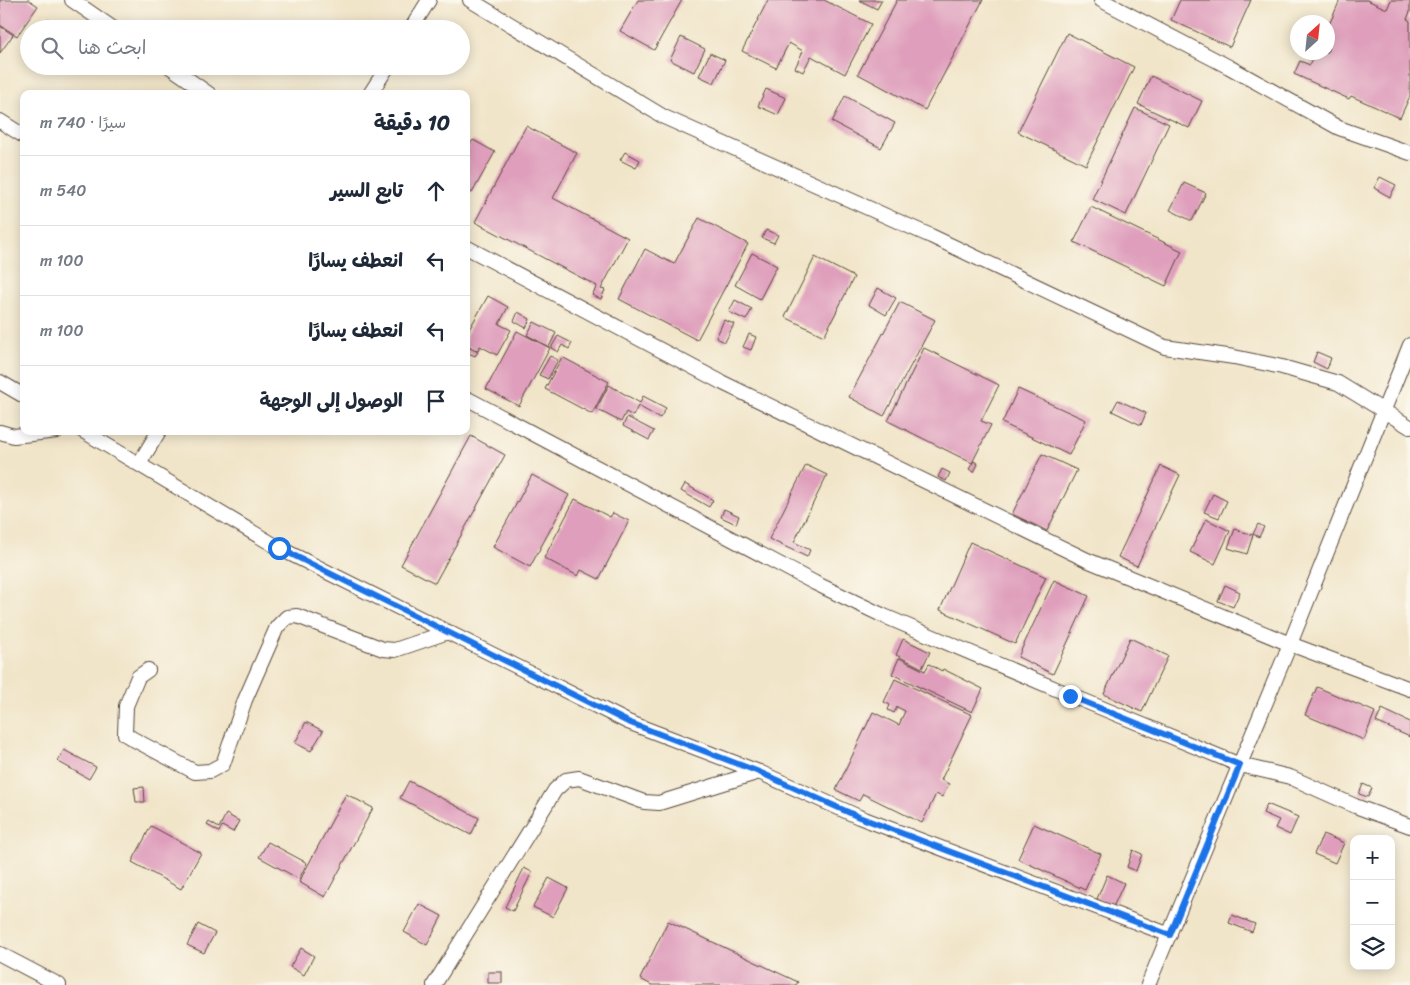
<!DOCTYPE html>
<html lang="ar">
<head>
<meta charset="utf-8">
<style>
	body { margin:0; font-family:Sriracha,"Playpen Sans Arabic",sans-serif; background:#f2f2f3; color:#1f2937; direction:rtl }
	.controls { position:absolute; right:15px; bottom:15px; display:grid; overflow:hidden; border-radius:10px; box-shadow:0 2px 12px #0003 }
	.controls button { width:45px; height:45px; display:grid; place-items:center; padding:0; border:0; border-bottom:1px solid #e0e1e3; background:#fff; color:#1f2937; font:25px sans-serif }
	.compass { position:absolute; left:1290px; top:15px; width:45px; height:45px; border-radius:50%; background:#fff; box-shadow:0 2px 12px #0003; rotate:27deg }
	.stop { position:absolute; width:15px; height:15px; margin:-11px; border:4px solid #1a73e8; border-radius:50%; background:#fff }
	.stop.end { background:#1a73e8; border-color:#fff; box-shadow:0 1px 5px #0008 }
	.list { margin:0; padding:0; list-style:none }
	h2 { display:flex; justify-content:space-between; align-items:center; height:65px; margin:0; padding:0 20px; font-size:21px }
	h2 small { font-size:16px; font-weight:400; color:#747a83 }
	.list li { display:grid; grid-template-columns:32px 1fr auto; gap:15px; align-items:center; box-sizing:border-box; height:70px; padding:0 20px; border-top:1px solid #e0e1e3 }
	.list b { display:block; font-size:19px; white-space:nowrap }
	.list em { font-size:16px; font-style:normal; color:#747a83 }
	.icon { flex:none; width:28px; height:28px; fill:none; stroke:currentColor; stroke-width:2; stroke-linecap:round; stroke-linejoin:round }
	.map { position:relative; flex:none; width:1410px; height:985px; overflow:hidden; direction:ltr }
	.search { position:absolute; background:#fff; box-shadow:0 2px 12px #0003; left:20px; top:20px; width:450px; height:55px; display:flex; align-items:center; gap:12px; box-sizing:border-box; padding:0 18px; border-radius:28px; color:#747a83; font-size:19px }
	.panel { position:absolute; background:#fff; box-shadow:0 2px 12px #0003; left:20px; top:90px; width:450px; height:345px; border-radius:10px; direction:rtl }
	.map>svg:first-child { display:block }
	.building { fill:#df9fbc }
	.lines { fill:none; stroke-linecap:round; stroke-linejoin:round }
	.minor-casing { stroke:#564638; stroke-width:16 }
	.minor { stroke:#fff; stroke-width:14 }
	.route { stroke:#1a73e8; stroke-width:6 }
</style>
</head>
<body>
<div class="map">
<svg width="1410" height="985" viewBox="0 0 1410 985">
	<rect width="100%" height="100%" fill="#fbf7ec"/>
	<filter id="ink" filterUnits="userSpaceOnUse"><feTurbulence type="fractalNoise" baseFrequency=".02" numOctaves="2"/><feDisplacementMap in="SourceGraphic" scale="10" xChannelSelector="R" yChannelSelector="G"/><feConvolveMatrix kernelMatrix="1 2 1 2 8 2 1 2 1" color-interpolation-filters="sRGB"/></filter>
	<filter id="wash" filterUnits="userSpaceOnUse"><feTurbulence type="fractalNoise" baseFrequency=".0096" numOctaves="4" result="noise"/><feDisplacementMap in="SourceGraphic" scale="20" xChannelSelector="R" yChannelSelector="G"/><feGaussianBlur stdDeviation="1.12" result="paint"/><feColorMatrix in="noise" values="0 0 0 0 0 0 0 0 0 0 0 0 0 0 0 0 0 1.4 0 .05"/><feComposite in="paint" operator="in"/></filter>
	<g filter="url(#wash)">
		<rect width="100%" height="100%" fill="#f1e5c9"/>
		<g id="blocks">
			<!-- building -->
			<g class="building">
				<path d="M0 0H29L38 6 17 36 0 25Z"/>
				<path d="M638 0H682L654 50 620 31Z"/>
				<path d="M768 0H824L871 24 845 74 811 56 803 72 795 68 803 51 789 43 776 68 742 51Z"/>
				<path d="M859 0H882L877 9Z"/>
				<path d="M897 0H983L925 110 858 74Z"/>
				<path d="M1180 0H1251L1230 47 1171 20Z"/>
				<path d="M1340 0H1367L1387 9 1391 0H1410V12L1407 19 1410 21V96L1400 118 1351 96 1349 99 1294 74 1300 61 1310 65 1316 52H1328V27Z"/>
				<path d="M49 19 60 29H48L44 25Z"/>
				<path d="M0 26 13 35 0 53Z"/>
				<path d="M1067 33 1134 67 1086 165 1018 132Z"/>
				<path d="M681 37 705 49 694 72 670 60Z"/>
				<path d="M710 53 725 60 714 83 699 76Z"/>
				<path d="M1151 76 1202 101 1189 128 1138 104Z"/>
				<path d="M766 89 786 98 778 115 758 106Z"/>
				<path d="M845 96 895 123 881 148 832 122Z"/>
				<path d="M1135 108 1169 124 1126 215 1092 199Z"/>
				<path d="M526 126 577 153 553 198 628 238 601 289 605 290 601 299 592 295 597 286 475 222Z"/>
				<path d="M473 140 495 152 472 193 466 189V151Z"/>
				<path d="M625 152 640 160 636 168 620 160Z"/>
				<path d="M1380 177 1396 185 1390 197 1374 188Z"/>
				<path d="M1184 183 1206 193 1192 221 1170 210Z"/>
				<path d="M1091 207 1182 251 1166 286 1074 242Z"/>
				<path d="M699 218 748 244 697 340 619 299 645 249 674 264Z"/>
				<path d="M766 230 778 235 774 243 762 238Z"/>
				<path d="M752 253 777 266 760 299 735 285Z"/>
				<path d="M815 257 854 277 824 336 785 317Z"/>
				<path d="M878 288 896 298 886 315 869 305Z"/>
				<path d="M488 296 508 307 499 324 511 330 497 355 480 346 478 351 466 345V335Z"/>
				<path d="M735 300 752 309 746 320 729 312Z"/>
				<path d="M900 302 935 320 884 416 849 397Z"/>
				<path d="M518 312 530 319 526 328 514 321Z"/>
				<path d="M724 320 734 324 725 342 716 338Z"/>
				<path d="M534 322 556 333 549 347 527 335Z"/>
				<path d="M517 331 550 348 519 406 486 389Z"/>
				<path d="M749 334 756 337 751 350 743 347Z"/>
				<path d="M558 336 572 343 569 349 562 345 558 352 551 348Z"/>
				<path d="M466 346 478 352 475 356 466 352Z"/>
				<path d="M924 348 999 385 981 421 991 425 972 463 888 421Z"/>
				<path d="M1317 352 1331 358 1327 369 1313 362Z"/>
				<path d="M550 356 558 360 548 379 539 375Z"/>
				<path d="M562 357 609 382 592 414 545 389Z"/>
				<path d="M609 385 640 403 643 396 666 408 660 418 638 406 633 416 626 412 621 422 596 409Z"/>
				<path d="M1018 389 1086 420 1069 455 1002 423Z"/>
				<path d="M1118 400 1146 413 1141 425 1112 411Z"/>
				<path d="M627 417 654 431 649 440 623 426Z"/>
				<path d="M471 436 505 455 435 583 401 565Z"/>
				<path d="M1042 454 1077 470 1047 531 1012 514Z"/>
				<path d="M974 461 978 464 974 472 969 469Z"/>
				<path d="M806 465 827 475 794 542 810 550 807 557 769 539Z"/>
				<path d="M1161 466 1180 475 1137 566 1118 557Z"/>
				<path d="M942 469 950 473 946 481 938 477Z"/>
				<path d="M532 475 569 495 530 567 493 547Z"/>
				<path d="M685 484 713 500 709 507 681 491Z"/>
				<path d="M1213 494 1227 501 1219 518 1204 512Z"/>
				<path d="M575 499 610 517 613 513 629 521 599 579 581 570 578 576 544 558Z"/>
				<path d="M724 509 739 516 736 524 721 517Z"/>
				<path d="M1206 519 1230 531 1215 564 1190 552Z"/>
				<path d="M1258 524 1264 527 1259 537 1253 534Z"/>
				<path d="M1235 529 1253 535 1247 554 1228 548Z"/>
				<path d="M970 542 1046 577 1015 644 940 610Z"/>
				<path d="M1054 580 1089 596 1053 674 1018 657Z"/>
				<path d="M1225 585 1240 592 1233 607 1218 601Z"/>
				<path d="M1130 638 1168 656 1142 712 1104 694Z"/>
				<path d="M903 639 930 652 922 668 896 655Z"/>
				<path d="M899 658 925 671 929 664 942 671 943 669 983 689 972 712 892 674Z"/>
				<path d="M895 679 972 715 941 780 949 784 942 797 936 794 922 823 863 794 859 801 836 790 873 712 899 725 905 711 897 707 894 713 888 710 890 705 884 702Z"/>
				<path d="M1317 687 1375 712 1364 740 1305 715Z"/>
				<path d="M1382 709 1410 722V737L1376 722Z"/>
				<path d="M306 722 323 731 311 751 295 743Z"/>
				<path d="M64 750 96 767 89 779 57 761Z"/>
				<path d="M409 781 479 818 471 835 400 798Z"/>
				<path d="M1363 784 1372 788 1368 797 1359 794Z"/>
				<path d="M144 787 145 802H136L134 788Z"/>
				<path d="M346 794 373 808 325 897 299 882Z"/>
				<path d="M1267 804 1298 817 1290 835 1275 828 1279 820 1263 813Z"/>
				<path d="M226 814 239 821 233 832 222 826 219 832 207 825 209 822 219 828Z"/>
				<path d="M1034 824 1101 854 1085 890 1018 859Z"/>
				<path d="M151 826 201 853 181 889 132 862Z"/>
				<path d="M1323 834 1344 843 1335 863 1314 854Z"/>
				<path d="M268 842 307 863 299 879 259 857Z"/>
				<path d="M1133 850 1142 854 1136 871 1127 867Z"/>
				<path d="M524 868 532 872 513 911 505 907Z"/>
				<path d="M1107 875 1124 883 1113 907 1097 899Z"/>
				<path d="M549 878 568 888 553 917 533 907Z"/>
				<path d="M419 904 442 916 427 945 404 932Z"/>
				<path d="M1232 915 1255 924 1252 932 1229 923Z"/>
				<path d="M668 921 798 982 796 985H652L640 979Z"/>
				<path d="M198 924 215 933 204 953 187 945Z"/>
				<path d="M301 948 314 956 304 975 290 967Z"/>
				<rect x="488" y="972" width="14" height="11"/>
			</g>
		</g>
	</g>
	<g filter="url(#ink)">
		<use href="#blocks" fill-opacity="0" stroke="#564638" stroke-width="1"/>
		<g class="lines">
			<defs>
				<g id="minor">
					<path d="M72 0 114 29"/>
					<path d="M470 0 664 117 931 236 1165 347 1234 357 1282 367 1338 383 1410 427"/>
					<path d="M1101 0 1229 67 1339 128 1410 153"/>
					<path d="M411 29 429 0"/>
					<path d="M169 66 209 94"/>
					<path d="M370 94 388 66"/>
					<path d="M0 121 24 136"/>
					<path d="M466 247 721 382 1087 560 1290 644 1410 689"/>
					<path d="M0 382 24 396"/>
					<path d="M466 398 815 583 884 616 1070 695 1240 765 1290 777 1355 806 1410 826"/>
					<path d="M83 431 279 548 628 722 759 772 859 817 1170 935"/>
					<path d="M0 432 14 436 57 431"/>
					<path d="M139 464 159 431"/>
					<path d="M148 670 138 677 126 706 125 734 133 739 195 772 210 771 223 764 245 700 277 627 287 617 297 616 383 649 395 650 448 632"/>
					<path d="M0 954 59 985"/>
					<path d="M434 985 555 790 566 780 579 778 644 802 659 803 759 772"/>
					<path d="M1148 985 1290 644 1410 345"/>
				</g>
			</defs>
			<!-- minor casing -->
			<use href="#minor" class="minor-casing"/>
			<!-- minor -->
			<use href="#minor" class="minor"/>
		</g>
	</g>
	<g class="lines" filter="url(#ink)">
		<!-- route -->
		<path class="route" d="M279 548 628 722 759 772 859 817 1170 935 1240 765 1070 696"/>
	</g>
</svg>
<div class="controls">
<button>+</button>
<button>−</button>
<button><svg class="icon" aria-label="layers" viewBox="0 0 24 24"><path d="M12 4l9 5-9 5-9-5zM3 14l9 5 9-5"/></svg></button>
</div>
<svg class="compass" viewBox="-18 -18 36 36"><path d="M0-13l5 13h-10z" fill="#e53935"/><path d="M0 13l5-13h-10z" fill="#747a83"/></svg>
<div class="stop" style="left:279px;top:548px"></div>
<div class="stop end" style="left:1070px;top:696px"></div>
<div class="search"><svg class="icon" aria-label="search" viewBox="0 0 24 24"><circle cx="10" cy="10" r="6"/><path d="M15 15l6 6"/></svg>ابحث هنا</div>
<section class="panel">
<h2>10 دقيقة<small>سيرًا · 740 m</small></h2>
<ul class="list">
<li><svg class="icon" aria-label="ahead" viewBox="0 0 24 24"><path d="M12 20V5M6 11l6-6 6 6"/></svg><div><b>تابع السير</b></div><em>540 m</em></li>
<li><svg class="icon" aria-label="left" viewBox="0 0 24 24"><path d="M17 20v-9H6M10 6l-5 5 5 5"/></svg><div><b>انعطف يسارًا</b></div><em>100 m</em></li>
<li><svg class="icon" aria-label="left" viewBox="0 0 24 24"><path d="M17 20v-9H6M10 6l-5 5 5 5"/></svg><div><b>انعطف يسارًا</b></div><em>100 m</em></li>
<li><svg class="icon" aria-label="arrive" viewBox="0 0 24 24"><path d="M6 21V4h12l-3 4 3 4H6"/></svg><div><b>الوصول إلى الوجهة</b></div></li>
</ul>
</section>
</div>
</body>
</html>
